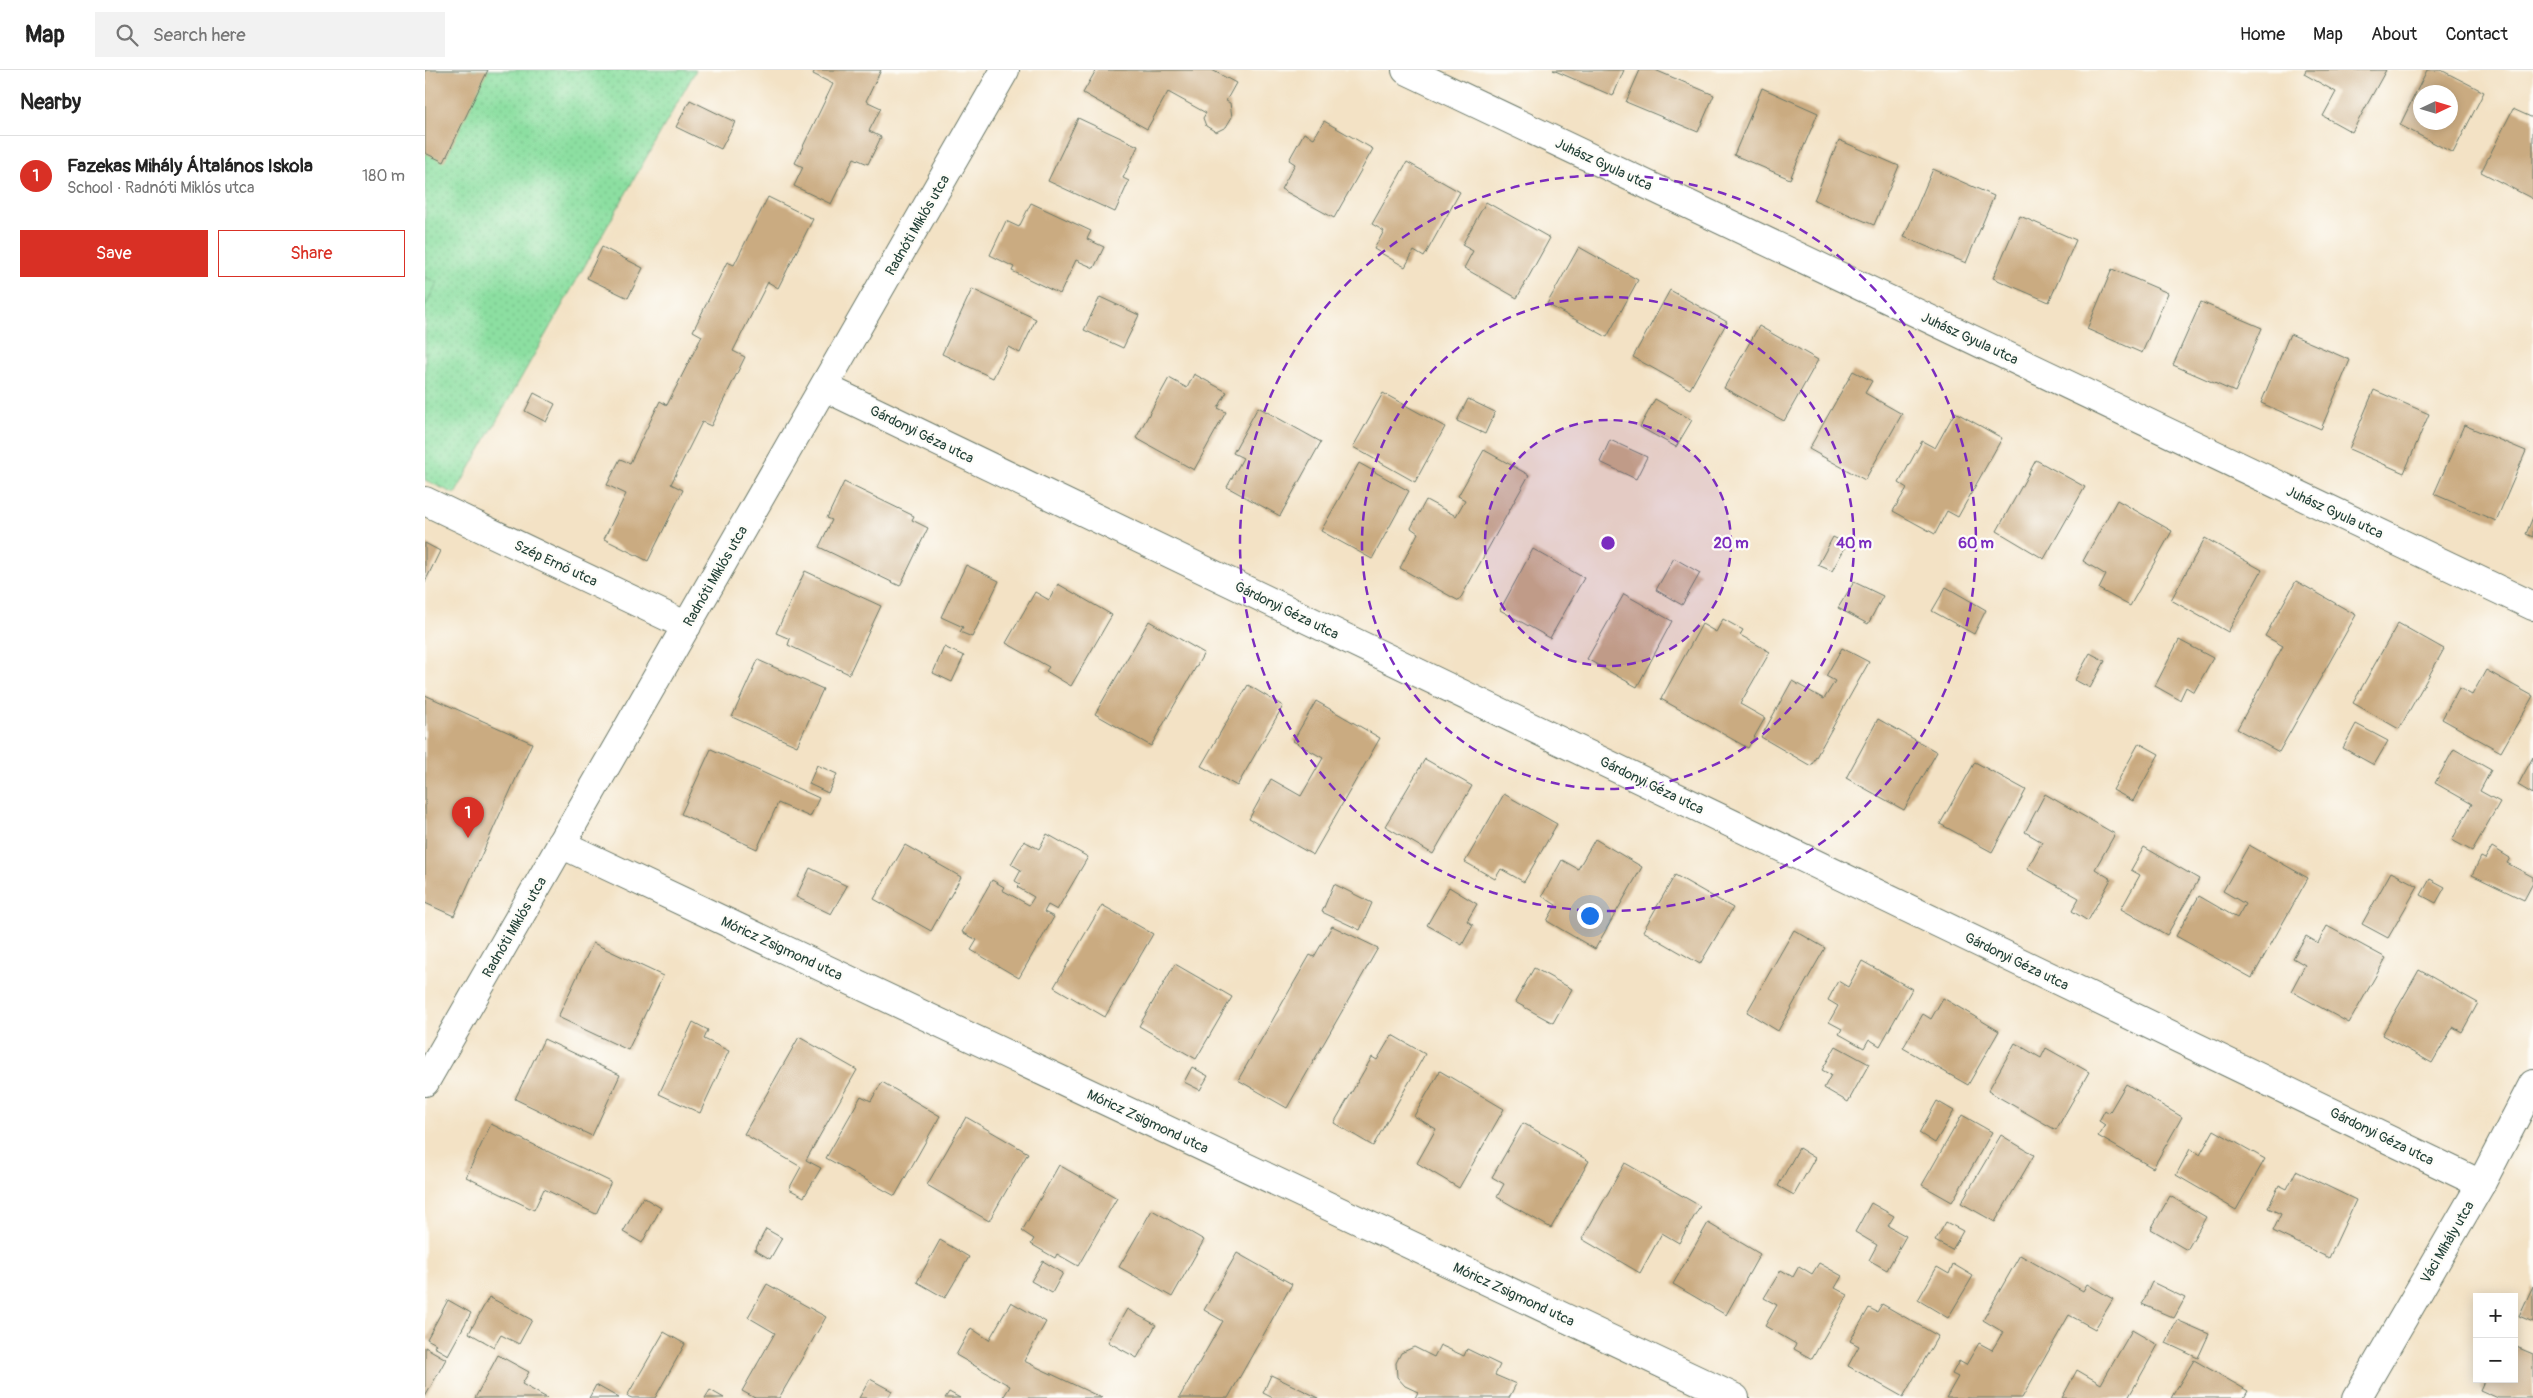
<!DOCTYPE html>
<html lang="en">
<head>
<meta charset="utf-8">
<style>
	body { margin:0; font-family:Pangolin,sans-serif; background:#f2f2f2; color:#222 }
	.controls { position:absolute; right:15px; bottom:15px; display:grid; overflow:hidden; border-radius:0px; box-shadow:0 2px 12px #0003 }
	.controls button { width:45px; height:45px; display:grid; place-items:center; padding:0; border:0; border-bottom:1px solid #e0e0e0; background:#fff; color:#222; font:25px sans-serif }
	.compass { position:absolute; left:1988px; top:15px; width:45px; height:45px; border-radius:50%; background:#fff; box-shadow:0 2px 12px #0003; rotate:86deg }
	.you { position:absolute; left:1164px; top:845px; width:18px; height:18px; margin:-12px; border:4px solid #fff; border-radius:50%; background:#1a73e8; box-shadow:0 0 0 8px #1a73e833 }
	.badge { display:grid; place-items:center; width:32px; height:32px; border-radius:50%; background:#d93025; color:#fff; font-size:16px; font-weight:700 }
	.pin { position:absolute; translate:-50% -41px; filter:drop-shadow(0 1px 2px #0008) }
	.pin::after { content:''; position:absolute; top:26px; width:18px; height:15px; background:inherit; clip-path:polygon(0 0,100% 0,50% 100%) }
	.list { margin:0; padding:0; list-style:none }
	h2 { display:flex; justify-content:space-between; align-items:center; height:65px; margin:0; padding:0 20px; font-size:21px }
	h2 small { font-size:16px; font-weight:400; color:#767676 }
	.list li { display:grid; grid-template-columns:32px 1fr auto; gap:15px; align-items:center; box-sizing:border-box; height:80px; padding:0 20px; border-top:1px solid #e0e0e0 }
	.list b { display:block; font-size:19px; white-space:nowrap }
	.list p { margin:0; font-size:16px; white-space:nowrap; color:#767676 }
	.list em { font-size:16px; font-style:normal; color:#767676 }
	.actions { display:flex; gap:10px; padding:15px 20px }
	.actions a { flex:1; padding:11px 0; border:1px solid #d93025; border-radius:0px; text-align:center; font-size:18px; color:#d93025 }
	.actions .main { background:#d93025; color:#fff }
	.icon { flex:none; width:28px; height:28px; fill:none; stroke:currentColor; stroke-width:2; stroke-linecap:round; stroke-linejoin:round }
	.map { position:relative; flex:none; width:2108px; height:1328px; overflow:hidden }
	header { display:flex; align-items:center; gap:30px; box-sizing:border-box; height:70px; padding:0 25px; background:#fff; border-bottom:1px solid #e0e0e0 }
	header strong { font-size:24px }
	nav { display:flex; gap:28px; margin-inline-start:auto; font-size:18px }
	.search { width:350px; height:45px; background:#f2f2f2; display:flex; align-items:center; gap:12px; box-sizing:border-box; padding:0 18px; border-radius:0px; color:#767676; font-size:19px }
	main { display:flex }
	aside { flex:1; background:#fff }
	.map>svg:first-child { display:block }
	.grass { fill:url(#grass-dots); stroke:#568e6a }
	.garden { fill:#8cdfa1; stroke:#568e6a }
	.building { fill:#caab81; fill-rule:evenodd }
	.lines { fill:none; stroke-linecap:round; stroke-linejoin:round }
	.minor-casing { stroke:#697767; stroke-width:30 }
	.minor { stroke:#fff; stroke-width:28 }
	.ring { fill:none; stroke:#7b2cbf; stroke-width:2.5; stroke-dasharray:9 6 }
	.labels { text-anchor:middle; stroke-width:4.5; stroke-linejoin:round; paint-order:stroke }
	.street-label { font-size:14px; fill:#1f3d34; stroke:#fdfcf7 }
	.centre { fill:#7b2cbf; stroke:#fdfcf7; stroke-width:2.5 }
	.ring-label { font-size:15px; text-anchor:middle; font-weight:bold; fill:#7b2cbf; stroke:#fdfcf7; stroke-width:4.5; stroke-linejoin:round; paint-order:stroke }
</style>
</head>
<body>
<header>
<strong>Map</strong>
<div class="search"><svg class="icon" aria-label="search" viewBox="0 0 24 24"><circle cx="10" cy="10" r="6"/><path d="M15 15l6 6"/></svg>Search here</div>
<nav><a>Home</a><a>Map</a><a>About</a><a>Contact</a></nav>
</header>
<main>
<aside>
<h2>Nearby<small></small></h2>
<ul class="list">
<li><span class="badge">1</span><div><b>Fazekas Mihály Általános Iskola</b><p>School · Radnóti Miklós utca</p></div><em>180 m</em></li>
</ul>
<div class="actions"><a class="main">Save</a><a>Share</a></div>
</aside>
<div class="map">
<svg width="2108" height="1328" viewBox="0 0 2108 1328">
	<defs>
		<pattern id="grass-dots" width="8" height="8" patternUnits="userSpaceOnUse" patternTransform="scale(1.25)"><rect width="8" height="8" fill="#8cdfa1"/><path d="M2 2h.1M6 6h.1" fill="none" stroke="#78c08b" stroke-width="1.8" stroke-linecap="round"/></pattern>
	</defs>
	<rect width="100%" height="100%" fill="#fdfcf7"/>
	<filter id="ink" filterUnits="userSpaceOnUse"><feTurbulence type="fractalNoise" baseFrequency=".02" numOctaves="2"/><feDisplacementMap in="SourceGraphic" scale="10" xChannelSelector="R" yChannelSelector="G"/><feConvolveMatrix kernelMatrix="1 2 1 2 8 2 1 2 1" color-interpolation-filters="sRGB"/></filter>
	<filter id="wash" filterUnits="userSpaceOnUse"><feTurbulence type="fractalNoise" baseFrequency=".0096" numOctaves="4" result="noise"/><feDisplacementMap in="SourceGraphic" scale="20" xChannelSelector="R" yChannelSelector="G"/><feGaussianBlur stdDeviation="1.12" result="paint"/><feColorMatrix in="noise" values="0 0 0 0 0 0 0 0 0 0 0 0 0 0 0 0 0 1.4 0 .05"/><feComposite in="paint" operator="in"/></filter>
	<g filter="url(#wash)">
		<rect width="100%" height="100%" fill="#f3e2c5"/>
		<!-- grass -->
		<path class="grass" d="M0 0H271L30 424 0 410Z"/>
		<!-- garden -->
		<path class="garden" d="M0 207 12 213 0 237Z"/>
		<g id="blocks">
			<!-- building -->
			<g class="building">
				<path d="M0 0H63L19 92 0 83Z"/>
				<path d="M390 0H456L441 31 456 38 444 61 456 67 443 94 429 88 406 134 369 116 378 97 370 93 408 14 388 4Z"/>
				<path d="M671 0H787L811 13 801 31 805 33 807 47 801 57 791 62 781 56 778 48 781 43 743 22 722 59 658 23Z"/>
				<path d="M1128 0H1199L1188 26Z"/>
				<path d="M1215 0H1230L1289 25 1273 62 1201 32Z"/>
				<path d="M1881 0H1961L1927 62 1898 46 1911 22 1879 4Z"/>
				<path d="M2002 0H2016L2059 22 2028 83 1975 55ZM1996 22H2026V52H1996Z"/>
				<path d="M1337 18 1393 43 1365 109 1309 85Z"/>
				<path d="M265 30 310 52 296 79 251 57Z"/>
				<path d="M2088 39 2108 48V129L2056 102Z"/>
				<path d="M653 48 713 76 698 108 704 111 690 142 623 111Z"/>
				<path d="M899 51 948 79 909 148 856 119 870 94 864 90 879 63 889 68Z"/>
				<path d="M1414 70 1474 96 1449 155 1389 130Z"/>
				<path d="M982 92 1035 122 999 187 989 181 980 197 949 179 959 161 947 154Z"/>
				<path d="M1508 99 1569 126 1541 193 1479 167Z"/>
				<path d="M343 127 388 149 353 218 343 212 308 281 320 287 286 356 277 352 246 414 258 420 223 491 179 469 201 424 182 415 195 389 205 393 235 331 242 335 277 266 268 261 302 192 309 195Z"/>
				<path d="M1061 132 1125 168 1092 228 1039 198 1048 181 1037 175Z"/>
				<path d="M606 133 666 161 662 169 679 177 669 198 651 190 635 224 587 201 589 197 565 185 581 151 594 157Z"/>
				<path d="M1595 146 1651 170 1624 232 1568 208Z"/>
				<path d="M177 177 218 198 203 228 162 208Z"/>
				<path d="M1154 177 1213 210 1182 267 1122 234Z"/>
				<path d="M1687 199 1743 223 1717 283 1662 259Z"/>
				<path d="M547 219 611 249 595 283 583 277 568 308 517 284Z"/>
				<path d="M1245 220 1302 252 1265 319 1208 287Z"/>
				<path d="M675 227 714 245 698 278 659 260Z"/>
				<path d="M1776 232 1837 258 1810 322 1748 295Z"/>
				<path d="M1334 256 1393 290 1359 351 1299 318Z"/>
				<path d="M1865 264 1925 290 1896 359 1836 333Z"/>
				<path d="M1428 301 1447 311 1440 323 1477 344 1440 410 1384 379Z"/>
				<path d="M769 304 802 322 793 338 801 342 769 400 711 368 744 308 762 318Z"/>
				<path d="M1949 320 2004 344 1979 403 1924 379Z"/>
				<path d="M109 323 130 334 121 352 100 341Z"/>
				<path d="M958 323 1020 357 990 412 928 377Z"/>
				<path d="M1043 329 1070 342 1060 364 1032 351Z"/>
				<path d="M1230 329 1267 350 1251 377 1215 357Z"/>
				<path d="M833 337 896 372 855 446 802 417 818 388 808 383Z"/>
				<path d="M1530 342 1577 368 1533 447 1522 441 1510 464 1468 441 1482 418 1474 413 1497 371 1510 378Z"/>
				<path d="M2039 355 2101 381 2071 451 2009 424Z"/>
				<path d="M1185 370 1222 387 1211 409 1175 392Z"/>
				<path d="M1059 380 1104 405 1034 531 975 498 993 463 986 458 1001 430 1031 446 1040 430 1033 426Z"/>
				<path d="M1611 390 1660 417 1619 489 1572 461Z"/>
				<path d="M934 393 984 421 947 489 896 461Z"/>
				<path d="M419 412 489 446 487 450 503 458 475 516 394 477 407 450 402 448Z"/>
				<path d="M1692 430 1747 461 1705 536 1674 519 1681 505 1658 491Z"/>
				<path d="M2108 447V467L2101 464Z"/>
				<path d="M1408 467 1422 474 1407 501 1393 495Z"/>
				<path d="M1780 468 1837 500 1803 562 1746 530Z"/>
				<path d="M0 473 15 481 0 512Z"/>
				<path d="M1108 479 1159 508 1125 568 1075 540Z"/>
				<path d="M1249 488 1275 503 1257 535 1231 520Z"/>
				<path d="M541 495 574 511 547 567 535 562 538 557 516 547Z"/>
				<path d="M380 501 456 536 424 604 363 575 365 569 351 563Z"/>
				<path d="M1871 511 1931 545 1854 682 1812 659 1858 576 1840 566Z"/>
				<path d="M1429 512 1458 526 1443 554 1413 538Z"/>
				<path d="M633 514 687 545 646 616 621 601 624 597 581 573 610 522 624 530Z"/>
				<path d="M1521 517 1561 540 1549 564 1507 541Z"/>
				<path d="M1199 524 1247 551 1212 617 1162 589Z"/>
				<path d="M1298 549 1318 560 1315 565 1345 582 1315 634 1340 648 1323 678 1236 629 1277 554 1291 562Z"/>
				<path d="M724 551 779 583 726 676 670 644Z"/>
				<path d="M1973 553 2019 579 1974 659 1928 633Z"/>
				<path d="M1754 570 1788 588 1769 622 1761 617 1755 630 1730 616Z"/>
				<path d="M519 577 539 586 527 612 508 603Z"/>
				<path d="M1417 578 1444 592 1386 696 1336 667 1367 611 1399 629 1410 611 1401 606Z"/>
				<path d="M1665 583 1680 591 1665 618 1650 610Z"/>
				<path d="M333 590 398 619 372 676 307 647Z"/>
				<path d="M2061 600 2108 626 2076 682 2017 649 2034 618 2047 625Z"/>
				<path d="M823 615 858 636 812 716 776 696Z"/>
				<path d="M0 625 107 673 29 846 0 833Z"/>
				<path d="M891 631 955 668 888 785 824 749 846 709 876 726 898 688 868 671Z"/>
				<path d="M1453 649 1512 682 1479 740 1421 708Z"/>
				<path d="M1931 654 1963 671 1949 695 1918 678Z"/>
				<path d="M1714 673 1734 684 1708 731 1688 720Z"/>
				<path d="M286 679 394 728 385 747 353 733 332 779 256 744Z"/>
				<path d="M2029 679 2066 700 2055 721 2075 732 2047 781 2027 770 2047 734 2010 713Z"/>
				<path d="M2108 687V724L2093 715Z"/>
				<path d="M1000 689 1047 716 1008 784 960 756Z"/>
				<path d="M1550 692 1601 720 1567 782 1515 754Z"/>
				<path d="M392 695 412 704 403 723 384 714Z"/>
				<path d="M1079 724 1132 754 1099 812 1076 799 1070 809 1040 792Z"/>
				<path d="M1620 724 1690 764 1670 799 1686 809 1663 851 1647 841 1654 828 1602 799 1617 772 1600 762Z"/>
				<path d="M622 764 663 787 632 840 623 835 619 842 629 847 594 908 546 880 552 870 537 862 567 810 579 817 577 820 604 835 609 827 592 817 595 814 590 811 596 800 586 794 599 771 614 779Z"/>
				<path d="M1170 769 1217 797 1170 879 1122 851 1131 835 1117 826 1137 790 1153 799Z"/>
				<path d="M480 775 536 807 506 861 449 829Z"/>
				<path d="M1824 775 1883 808 1827 908 1751 866 1774 826 1812 848 1820 834 1798 821Z"/>
				<path d="M1719 777 1774 809 1742 865 1696 839 1715 805 1706 800Z"/>
				<path d="M2067 777 2085 788 2082 793 2108 807V813L2099 830 2047 805 2056 787 2060 789Z"/>
				<path d="M385 798 422 816 406 844 371 827Z"/>
				<path d="M1966 802 1993 816 1963 868 1937 854Z"/>
				<path d="M1250 805 1308 838 1275 894 1218 861Z"/>
				<path d="M2005 809 2020 817 2011 833 1996 825Z"/>
				<path d="M909 814 947 833 935 860 897 842Z"/>
				<path d="M1024 817 1052 834 1042 851 1048 855 1037 875 1002 855Z"/>
				<path d="M677 835 728 864 680 947 629 917Z"/>
				<path d="M907 856 953 878 862 1038 813 1010 885 885 889 887Z"/>
				<path d="M1902 856 1961 888 1924 953 1866 921 1880 895 1868 888 1881 866 1893 873Z"/>
				<path d="M1369 860 1400 878 1353 961 1322 942Z"/>
				<path d="M168 873 238 906 203 980 133 947Z"/>
				<path d="M1437 891 1487 919 1455 976 1444 969 1439 978 1414 964 1417 959 1404 952 1413 936 1403 930 1413 911 1423 917Z"/>
				<path d="M750 894 807 927 771 989 714 956Z"/>
				<path d="M1109 898 1147 919 1128 953 1090 932Z"/>
				<path d="M1994 900 2053 933 2037 962 2028 957 2007 993 1957 965Z"/>
				<path d="M1518 928 1574 961 1543 1015 1478 978 1498 944 1506 949Z"/>
				<path d="M268 952 283 960 279 969 304 981 275 1043 234 1024Z"/>
				<path d="M967 965 1000 984 948 1076 909 1053 947 987 952 990Z"/>
				<path d="M374 967 432 1000 381 1090 396 1098 379 1127 364 1119 376 1097 319 1064Z"/>
				<path d="M119 969 195 1005 167 1066 90 1029Z"/>
				<path d="M1590 973 1616 988 1621 978 1664 1002 1631 1060 1563 1021Z"/>
				<path d="M1411 976 1444 994 1423 1032 1399 1018 1406 1005 1397 1000Z"/>
				<path d="M767 997 783 1006 775 1020 759 1012Z"/>
				<path d="M1015 1001 1079 1039 1034 1118 992 1093 1011 1059 989 1046Z"/>
				<path d="M457 1012 515 1046 470 1126 401 1088 436 1026 446 1031Z"/>
				<path d="M1701 1014 1757 1047 1728 1098 1673 1066 1680 1055 1674 1051 1680 1040 1684 1043Z"/>
				<path d="M1512 1031 1529 1041 1510 1073 1494 1063Z"/>
				<path d="M1537 1045 1567 1062 1527 1132 1497 1115Z"/>
				<path d="M541 1047 603 1083 564 1151 502 1115Z"/>
				<path d="M1098 1053 1164 1091 1126 1158 1072 1127 1079 1114 1067 1107Z"/>
				<path d="M66 1054 186 1112 171 1144 119 1119 109 1140 41 1107Z"/>
				<path d="M1789 1060 1840 1089 1811 1140 1751 1105 1765 1079 1775 1085Z"/>
				<path d="M1576 1065 1609 1085 1570 1152 1536 1133Z"/>
				<path d="M1374 1078 1390 1088 1369 1125 1353 1116Z"/>
				<path d="M1200 1093 1275 1136 1254 1173 1237 1163 1215 1203 1157 1169Z"/>
				<path d="M634 1095 692 1128 653 1196 632 1184 630 1188 606 1174 609 1169 597 1161Z"/>
				<path d="M1871 1101 1931 1130 1904 1188 1848 1161 1856 1144 1843 1138 1854 1115 1862 1119Z"/>
				<path d="M1745 1126 1781 1147 1762 1180 1726 1159Z"/>
				<path d="M218 1127 236 1138 217 1173 198 1162Z"/>
				<path d="M1446 1133 1469 1146 1463 1156 1481 1166 1462 1200 1444 1190 1452 1175 1430 1162Z"/>
				<path d="M727 1140 779 1170 747 1227 694 1197Z"/>
				<path d="M1521 1152 1538 1161 1527 1180 1510 1171Z"/>
				<path d="M1283 1153 1335 1184 1301 1245 1248 1214Z"/>
				<path d="M341 1159 357 1168 345 1189 330 1180Z"/>
				<path d="M515 1170 544 1187 520 1228 492 1212Z"/>
				<path d="M812 1183 867 1214 803 1328H754L798 1251 779 1240Z"/>
				<path d="M1595 1185 1658 1221 1662 1214 1688 1229 1670 1259 1644 1245 1597 1328H1521L1533 1307 1527 1304 1534 1291 1541 1295 1554 1273 1567 1280 1578 1262 1558 1250Z"/>
				<path d="M618 1191 638 1203 627 1223 606 1211Z"/>
				<path d="M1394 1193 1417 1206 1410 1218 1423 1225 1387 1289 1369 1279 1371 1274 1340 1256 1352 1235 1339 1228 1356 1200 1368 1207 1374 1196 1387 1204Z"/>
				<path d="M1528 1194 1548 1206 1523 1248 1493 1230 1512 1197 1524 1204Z"/>
				<path d="M1727 1212 1760 1228 1749 1248 1717 1234Z"/>
				<path d="M342 1214 401 1247 354 1328H330L317 1321 350 1263 323 1247Z"/>
				<path d="M2108 1216V1252L2094 1246Z"/>
				<path d="M64 1227 107 1250 94 1274 76 1265 69 1277 44 1263Z"/>
				<path d="M23 1230 46 1243 23 1285 9 1277 11 1274 2 1269Z"/>
				<path d="M586 1232 621 1252 599 1291 677 1328H578L585 1316 531 1285 546 1258 564 1270Z"/>
				<path d="M1457 1234 1513 1266 1478 1327 1423 1296 1434 1276 1425 1271 1444 1238 1452 1242Z"/>
				<path d="M702 1239 731 1255 712 1288 683 1272Z"/>
				<path d="M1752 1250 1784 1264 1773 1288 1741 1273Z"/>
				<path d="M1707 1260 1733 1275 1703 1328H1637L1652 1300 1676 1314Z"/>
				<path d="M239 1262 260 1274 230 1328H207L202 1326Z"/>
				<path d="M1015 1275 1039 1286 1042 1279 1075 1295 1070 1305 1091 1314 1084 1328H990L993 1322 980 1316 972 1307 971 1293 976 1283 989 1277 1009 1287Z"/>
				<path d="M2089 1276 2108 1284V1328H2073L2055 1320 2060 1309H2089Z"/>
				<path d="M0 1277 21 1289 0 1327Z"/>
				<path d="M73 1285 104 1302 97 1314 122 1328H50Z"/>
				<path d="M1769 1290 1823 1321 1819 1328H1746Z"/>
				<path d="M846 1305 894 1328H848L838 1323Z"/>
				<path d="M445 1309 467 1321 463 1328H434Z"/>
				<path d="M171 1315 194 1328H164Z"/>
				<path d="M285 1320 299 1328H280Z"/>
				<path d="M524 1322 535 1328H520Z"/>
			</g>
		</g>
	</g>
	<g filter="url(#ink)">
		<use href="#blocks" fill-opacity="0" stroke="#697767" stroke-width="1"/>
		<g class="lines">
			<defs>
				<g id="minor">
					<path d="M981 0 2108 536"/>
					<path d="M399 317 2056 1114"/>
					<path d="M0 431 262 556"/>
					<path d="M136 774 1310 1328"/>
					<path d="M0 1012 580 0"/>
					<path d="M1932 1328 2056 1114 2108 1014"/>
				</g>
			</defs>
			<!-- minor casing -->
			<use href="#minor" class="minor-casing"/>
			<!-- minor -->
			<use href="#minor" class="minor"/>
		</g>
	</g>
	<!-- distance rings -->
	<circle cx="1183" cy="473" r="123" fill="#7b2cbf" fill-opacity=".12"/>
	<g class="ring">
		<circle cx="1183" cy="473" r="123"/>
		<circle cx="1183" cy="473" r="246"/>
		<circle cx="1183" cy="473" r="368"/>
	</g>
	<g class="labels">
		<!-- street labels -->
		<g class="street-label">
			<text transform="translate(1179 94) rotate(25)" y="5">Juhász Gyula utca</text>
			<text transform="translate(492 155) rotate(-60)" y="5">Radnóti Miklós utca</text>
			<text transform="translate(1545 268) rotate(25)" y="5">Juhász Gyula utca</text>
			<text transform="translate(497 364) rotate(26)" y="5">Gárdonyi Géza utca</text>
			<text transform="translate(1910 442) rotate(25)" y="5">Juhász Gyula utca</text>
			<text transform="translate(131 493) rotate(25)" y="5">Szép Ernő utca</text>
			<text transform="translate(290 506) rotate(-60)" y="5">Radnóti Miklós utca</text>
			<text transform="translate(862 540) rotate(26)" y="5">Gárdonyi Géza utca</text>
			<text transform="translate(1227 715) rotate(26)" y="5">Gárdonyi Géza utca</text>
			<text transform="translate(89 857) rotate(-60)" y="5">Radnóti Miklós utca</text>
			<text transform="translate(357 878) rotate(25)" y="5">Móricz Zsigmond utca</text>
			<text transform="translate(1592 891) rotate(26)" y="5">Gárdonyi Géza utca</text>
			<text transform="translate(723 1051) rotate(25)" y="5">Móricz Zsigmond utca</text>
			<text transform="translate(1957 1066) rotate(26)" y="5">Gárdonyi Géza utca</text>
			<text transform="translate(2022 1172) rotate(-60)" y="5">Váci Mihály utca</text>
			<text transform="translate(1089 1224) rotate(25)" y="5">Móricz Zsigmond utca</text>
		</g>
	</g>
	<circle cx="1183" cy="473" r="8" class="centre"/>
	<g class="ring-label">
		<text x="1306" y="478">20 m</text>
		<text x="1429" y="478">40 m</text>
		<text x="1551" y="478">60 m</text>
	</g>
</svg>
<div class="controls">
<button>+</button>
<button>−</button>
</div>
<svg class="compass" viewBox="-18 -18 36 36"><path d="M0-13l5 13h-10z" fill="#e53935"/><path d="M0 13l5-13h-10z" fill="#767676"/></svg>
<div class="you"></div>
<div class="pin badge" style="left:43px;top:768px">1</div>
</div>
</main>
</body>
</html>
